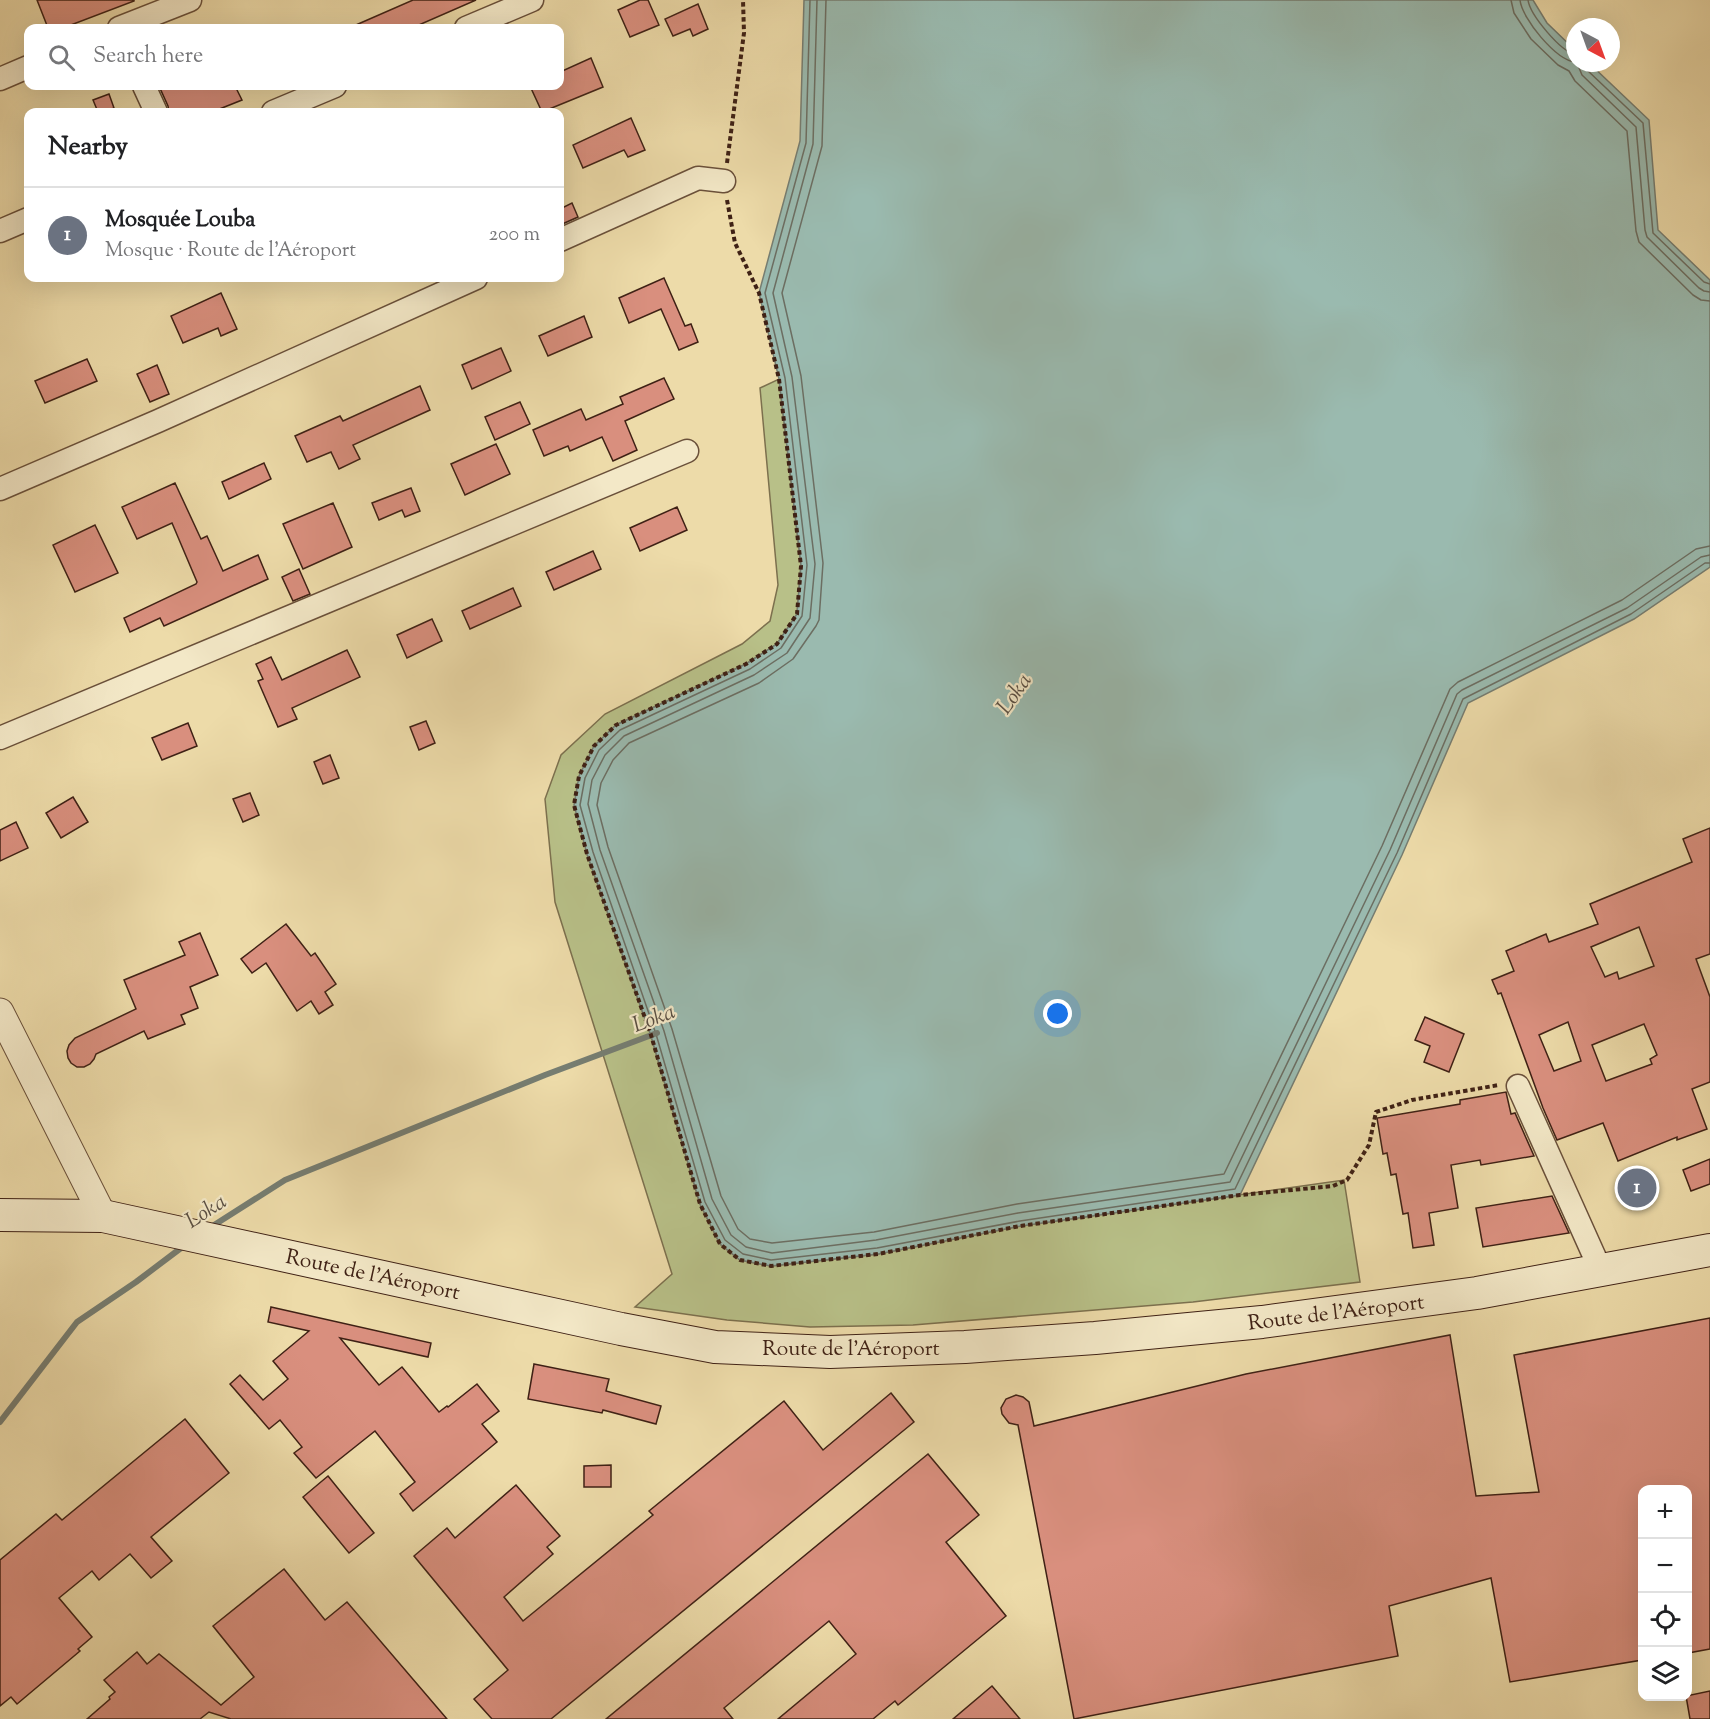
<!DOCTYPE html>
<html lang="en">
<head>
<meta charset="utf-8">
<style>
	body { margin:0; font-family:"Sorts Mill Goudy",serif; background:#f2f2f2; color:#202124 }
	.controls { position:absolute; right:18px; bottom:18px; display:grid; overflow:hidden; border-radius:12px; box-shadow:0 6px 24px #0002 }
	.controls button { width:54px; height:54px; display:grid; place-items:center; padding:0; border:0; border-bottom:2px solid #e0e0e0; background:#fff; color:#202124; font:30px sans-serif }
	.compass { position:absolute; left:1566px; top:18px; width:54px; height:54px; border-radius:50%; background:#fff; box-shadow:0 6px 24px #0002; rotate:139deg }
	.you { position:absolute; left:1058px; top:1014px; width:21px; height:21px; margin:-15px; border:4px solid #fff; border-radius:50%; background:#1a73e8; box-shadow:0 0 0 9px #1a73e833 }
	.badge { display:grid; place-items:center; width:39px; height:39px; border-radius:50%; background:#8f2418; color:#fff; font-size:20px; font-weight:700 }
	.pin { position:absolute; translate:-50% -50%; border:3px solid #fff; box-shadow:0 2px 6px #0006 }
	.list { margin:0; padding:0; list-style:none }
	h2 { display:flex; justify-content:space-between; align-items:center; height:78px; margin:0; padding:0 24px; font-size:26px }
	h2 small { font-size:20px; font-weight:400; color:#757577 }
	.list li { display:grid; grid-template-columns:39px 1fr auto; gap:18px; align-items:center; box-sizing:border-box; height:96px; padding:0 24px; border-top:2px solid #e0e0e0 }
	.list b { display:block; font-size:22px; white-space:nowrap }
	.list p { margin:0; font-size:20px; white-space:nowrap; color:#757577 }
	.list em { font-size:20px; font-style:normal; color:#757577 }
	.icon { flex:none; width:33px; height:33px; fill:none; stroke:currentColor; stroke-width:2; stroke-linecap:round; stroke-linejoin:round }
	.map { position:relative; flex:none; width:1710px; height:1719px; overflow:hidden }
	.search { position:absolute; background:#fff; box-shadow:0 6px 24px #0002; left:24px; top:24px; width:540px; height:66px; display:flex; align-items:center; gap:15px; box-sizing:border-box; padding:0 21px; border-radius:12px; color:#757577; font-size:22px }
	.panel { position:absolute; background:#fff; box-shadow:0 6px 24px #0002; left:24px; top:108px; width:540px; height:174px; border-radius:12px }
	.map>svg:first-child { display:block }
	.green { fill:#b8c088; stroke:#7c704e; stroke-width:1.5 }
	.water { fill:#9abaaf; stroke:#767d71; stroke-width:1.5 }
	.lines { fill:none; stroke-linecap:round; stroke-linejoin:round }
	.shore { stroke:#6c6e62; stroke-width:1.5 }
	.stream { stroke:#767d71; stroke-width:6 }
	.building { fill:#d98f7e; stroke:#3f2115; stroke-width:1.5; fill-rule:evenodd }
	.minor-casing { stroke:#6a503a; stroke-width:25 }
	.tertiary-casing { stroke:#6a503a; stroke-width:29 }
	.secondary-casing { stroke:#3f2115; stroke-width:34 }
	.path { stroke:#3f2115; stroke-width:4; stroke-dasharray:4.5 3; stroke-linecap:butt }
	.minor { stroke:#f3e8c7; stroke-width:22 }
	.tertiary { stroke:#f3e8c7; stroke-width:27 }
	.secondary { stroke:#f3e8c7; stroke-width:32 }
	.labels { text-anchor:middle; stroke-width:4.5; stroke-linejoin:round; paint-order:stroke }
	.street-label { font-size:21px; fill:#3f2115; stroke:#f3e8c7 }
	.water-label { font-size:22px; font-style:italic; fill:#5a4f43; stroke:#f3e8c7 }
</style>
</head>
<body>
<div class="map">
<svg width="1710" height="1719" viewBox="0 0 1710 1719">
	<rect width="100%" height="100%" fill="#eddba9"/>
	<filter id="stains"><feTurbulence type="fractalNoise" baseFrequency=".00333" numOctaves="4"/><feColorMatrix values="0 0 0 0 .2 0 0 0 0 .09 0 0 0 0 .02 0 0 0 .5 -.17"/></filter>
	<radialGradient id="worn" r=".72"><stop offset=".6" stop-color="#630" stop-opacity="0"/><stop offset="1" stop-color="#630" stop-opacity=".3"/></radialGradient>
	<!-- green -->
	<path class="green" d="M779 379 801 565 797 614 777 644 746 664 616 725 587 854 651 1036 700 1204 720 1244 740 1260 771 1266 878 1254 1020 1226 1344 1180 1360 1282 1193 1302 913 1325 810 1327 727 1320 635 1307 672 1274 555 902 545 799 561 755 605 714 742 644 770 621 778 585 760 388Z"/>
	<!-- water -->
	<path class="water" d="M804 0H1533L1547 23 1575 50V63H1589L1649 120 1658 230 1710 280V567L1634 619 1468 703 1402 855 1240 1195 1021 1226 878 1254 771 1266 740 1260 720 1244 700 1204 651 1036 587 854 574 805 579 776 594 746 616 725 746 664 777 644 797 614 801 565 779 379 759 293 800 141Z"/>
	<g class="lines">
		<!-- shore -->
		<g class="shore">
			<path d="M810 0 806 143 765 293 785 378 807 565 802 616 781 648 750 669 620 730 599 750 585 778 580 805 593 852 656 1034 705 1202 725 1240 743 1254 771 1260 877 1248 1020 1221 1235 1189 1397 853 1463 699 1631 614 1705 563H1710"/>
			<path d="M817 0 813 144 773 293 792 377 815 564 810 618 787 653 754 675 624 736 605 755 592 780 588 804 600 850 664 1031 712 1199 731 1235 746 1247 772 1253 876 1240 1018 1213 1230 1182 1390 850 1457 694 1462 690 1627 608 1701 557 1710 555"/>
			<path d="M826 0 822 146 782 293 801 376 823 563 819 620 816 626 793 659 759 683 629 743 613 760 601 783 597 805 608 847 672 1029 721 1196 738 1229 750 1239 772 1243 874 1232 1017 1204 1224 1174 1382 846 1450 689 1458 682 1622 600 1696 549 1710 546"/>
			<path d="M1511 0 1514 13 1531 39 1558 65 1569 71 1575 81 1627 131 1636 231 1639 242 1693 295 1701 300 1710 301"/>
			<path d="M1520 0C1522 19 1556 60 1575 62"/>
			<path d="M1528 0C1530 15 1561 52 1575 54"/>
			<path d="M1577 63 1582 75 1636 127 1645 230 1647 237 1699 288 1704 291 1710 292"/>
			<path d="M1585 63 1587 70 1643 123 1653 233 1704 282 1710 284"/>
		</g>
		<!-- stream -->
		<g class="stream">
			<path d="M211 1227 285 1180 545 1075 657 1033"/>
			<path d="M0 1422 77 1322 136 1282 185 1245"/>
		</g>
	</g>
	<!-- building -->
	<g class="building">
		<path d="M37 0H134V1L63 28H48Z"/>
		<path d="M413 0H476L412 28H349Z"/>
		<path d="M640 0H648L659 25 630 37 618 10Z"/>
		<path d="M698 4 708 29 693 36 690 29 673 36 665 19Z"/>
		<path d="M591 58 603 87 542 112 530 86H560V72Z"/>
		<path d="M159 86H235L242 100 212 112H169L168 106Z"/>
		<path d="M109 94 114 108 103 112H98L93 100Z"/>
		<path d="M631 118 645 150 628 157 624 150 583 168 573 145Z"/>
		<path d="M572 203 578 217 560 225V209Z"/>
		<path d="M664 278 685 326 691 324 698 342 679 350 661 309 629 323 619 298Z"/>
		<path d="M221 293 237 329 221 336 218 328 183 343 171 316Z"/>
		<path d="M584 316 592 337 548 356 539 336Z"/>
		<path d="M501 348 511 371 472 389 462 365Z"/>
		<path d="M87 359 97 381 45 403 35 381Z"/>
		<path d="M157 365 169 394 150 402 137 374Z"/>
		<path d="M664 378 674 399 625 421 637 450 613 461 602 437 570 451 568 446 544 456 533 430 581 409 586 420 623 404 620 397Z"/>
		<path d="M420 386 430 410 353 445 360 459 339 469 331 452 307 462 295 436 340 416 343 421Z"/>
		<path d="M520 402 530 424 495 440 485 417Z"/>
		<path d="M496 444 510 474 465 495 451 464Z"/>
		<path d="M264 463 271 479 229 499 222 482Z"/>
		<path d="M175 483 201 539 207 536 223 571 258 555 268 579 164 626 160 618 130 632 124 618 196 584 197 582 172 523 137 539 122 507Z"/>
		<path d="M411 488 420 511 405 517 402 510 379 520 372 503Z"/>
		<path d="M333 503 352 547 303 569 283 524Z"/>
		<path d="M677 507 687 530 640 551 630 528Z"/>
		<path d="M95 525 118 573 75 592 53 545Z"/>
		<path d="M593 551 601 569 554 590 546 572Z"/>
		<path d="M299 569 310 594 293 601 282 577Z"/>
		<path d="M513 588 521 606 470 629 462 611Z"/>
		<path d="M432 619 442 641 407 658 397 635Z"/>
		<path d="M347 650 360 677 292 708 297 719 278 727 258 681 263 679 256 664 271 657 282 680Z"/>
		<path d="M426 721 435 743 419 750 410 727Z"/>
		<path d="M188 723 197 746 162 760 152 738Z"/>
		<path d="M330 755 339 778 323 784 314 762Z"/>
		<path d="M250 793 259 815 243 822 233 799Z"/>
		<path d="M73 797 88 822 61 838 46 813Z"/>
		<path d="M16 822 28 848 0 861V830Z"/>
		<path d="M1710 828V954L1696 959 1710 997V1082L1692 1089 1707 1129 1677 1140V1137L1618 1161 1603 1123 1557 1140 1543 1108 1501 993 1498 994 1492 980 1514 971 1506 951 1546 934 1549 942 1598 924 1590 904 1692 862 1683 839ZM1639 927 1654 966 1619 979 1617 972 1605 977 1591 947ZM1568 1022 1581 1061 1554 1071 1539 1035ZM1644 1024 1657 1055 1650 1059 1652 1064 1606 1081 1592 1045Z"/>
		<path d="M286 924 311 956 315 953 336 984 325 992 333 1005 319 1014 311 1001 297 1011 266 963 252 973 241 959Z"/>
		<path d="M200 933 218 975 190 987 198 1008 181 1015 185 1024 148 1039 144 1031 96 1054 94 1059 90 1064 84 1067H77L71 1063 68 1058 67 1051 69 1045 75 1038 136 1009 124 980 185 955 179 942Z"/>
		<path d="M1425 1017 1464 1034 1449 1072 1424 1062 1430 1046 1415 1040Z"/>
		<path d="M1506 1092 1511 1114 1515 1113 1534 1156 1481 1165 1480 1160 1451 1165 1458 1208 1429 1213 1434 1245 1413 1248 1408 1213 1403 1214 1396 1174 1391 1175 1387 1153 1383 1154 1377 1118 1460 1104V1100Z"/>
		<path d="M1710 1159V1184L1691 1191 1683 1170Z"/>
		<path d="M1552 1196 1569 1233 1483 1247 1476 1208Z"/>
		<path d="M271 1307 431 1343 428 1357 340 1338 379 1385 402 1367 439 1412 447 1406 448 1407 477 1384 499 1411 482 1424 497 1442 413 1511 400 1494 415 1482 375 1431 316 1478 294 1453 302 1447 280 1420 269 1429 230 1384 240 1375 263 1400 288 1379 273 1361 309 1331 268 1322Z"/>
		<path d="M1710 1318V1649L1688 1653V1490H1642V1660L1510 1682 1491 1578 1389 1606 1398 1656 1074 1719 1018 1425 1009 1423 1002 1414 1001 1408 1006 1399 1016 1395 1023 1397 1029 1402 1034 1426 1246 1374 1450 1335 1476 1496 1539 1492 1514 1355Z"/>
		<path d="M534 1364 609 1379 606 1391 661 1406 656 1424 603 1410 602 1413 528 1399Z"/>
		<path d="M891 1393 914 1422 551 1719H492L474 1699 508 1670 414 1556 447 1528 455 1538 516 1485 560 1536 547 1547 553 1554 504 1597 523 1621 653 1515 649 1511 784 1401 823 1450Z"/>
		<path d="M185 1419 229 1473 151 1537 172 1561 151 1578 130 1554 99 1580 92 1571 59 1598 92 1637 78 1649 80 1651 17 1704 11 1697 0 1706V1560L56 1514 62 1520Z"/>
		<path d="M928 1454 979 1515 946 1542 1006 1616 898 1705 895 1701 873 1719H778L856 1654 829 1621 724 1708 733 1719H606Z"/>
		<path d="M611 1465V1487H584V1466Z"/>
		<path d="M328 1476 374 1533 349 1553 303 1497Z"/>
		<path d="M284 1569 325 1620 347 1602 447 1719H231L209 1712 200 1719H87L110 1699 109 1697 115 1692 104 1680 137 1652 147 1664 159 1654 221 1705 254 1677 213 1626Z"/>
		<path d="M992 1686 1020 1719H953Z"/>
		<path d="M1710 1691V1719H1690L1686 1696Z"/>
	</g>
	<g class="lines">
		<defs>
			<g id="minor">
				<path d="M119 28 190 0"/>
				<path d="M466 28 532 0"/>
				<path d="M0 79 28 67"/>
				<path d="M144 86 156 112"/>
				<path d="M273 112 335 86"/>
				<path d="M0 231 28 219"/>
				<path d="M560 240 698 178 724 181"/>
				<path d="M0 489 158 421 476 278"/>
				<path d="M0 738 687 451"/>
				<path d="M1518 1086 1601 1271"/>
			</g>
			<path id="tertiary" d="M0 1012 103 1216"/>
			<path id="secondary" d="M0 1215 103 1216 621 1329 715 1347 830 1352 965 1347 1095 1338 1262 1322 1477 1293 1710 1250"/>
		</defs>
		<!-- minor casing -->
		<use href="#minor" class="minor-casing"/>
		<!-- tertiary casing -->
		<use href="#tertiary" class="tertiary-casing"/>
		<!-- secondary casing -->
		<use href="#secondary" class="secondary-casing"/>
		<!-- path -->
		<g class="path">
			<path d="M727 163 744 33 743 0"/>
			<path d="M727 200 735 243 759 293 779 379 801 566 797 614 777 644 746 664 616 725 594 746 579 776 574 805 587 854 651 1035 700 1204 720 1244 740 1260 771 1266 878 1254 1020 1226 1240 1195 1333 1186 1347 1180 1369 1145 1376 1112 1412 1100 1499 1085"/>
		</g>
		<!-- minor -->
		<use href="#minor" class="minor"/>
		<!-- tertiary -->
		<use href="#tertiary" class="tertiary"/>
		<!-- secondary -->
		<use href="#secondary" class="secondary"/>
	</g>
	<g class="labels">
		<!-- street labels -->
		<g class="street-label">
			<text transform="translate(373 1274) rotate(12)" y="7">Route de l'Aéroport</text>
			<text transform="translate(1336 1312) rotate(-7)" y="7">Route de l'Aéroport</text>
			<text x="851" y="1355">Route de l'Aéroport</text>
		</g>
		<!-- water labels -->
		<g class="water-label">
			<text transform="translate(1013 693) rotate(-55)" y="8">Loka</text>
			<text transform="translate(653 1017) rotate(-21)" y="8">Loka</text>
			<text transform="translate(205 1210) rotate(-33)" y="8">Loka</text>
		</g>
	</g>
	<rect width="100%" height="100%" filter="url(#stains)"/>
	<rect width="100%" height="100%" fill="url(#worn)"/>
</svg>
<div class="controls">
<button>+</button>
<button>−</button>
<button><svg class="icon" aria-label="locate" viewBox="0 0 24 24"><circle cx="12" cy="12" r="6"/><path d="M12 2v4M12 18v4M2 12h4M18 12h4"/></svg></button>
<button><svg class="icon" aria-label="layers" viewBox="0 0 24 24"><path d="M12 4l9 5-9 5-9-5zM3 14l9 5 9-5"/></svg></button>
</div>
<svg class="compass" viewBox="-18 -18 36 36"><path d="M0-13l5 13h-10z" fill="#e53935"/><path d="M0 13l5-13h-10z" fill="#757577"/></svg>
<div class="you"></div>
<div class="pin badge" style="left:1637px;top:1188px;background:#6b7280">1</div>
<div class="search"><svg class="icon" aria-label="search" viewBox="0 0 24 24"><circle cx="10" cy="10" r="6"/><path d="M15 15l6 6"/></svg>Search here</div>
<section class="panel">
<h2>Nearby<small></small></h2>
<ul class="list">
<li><span class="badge" style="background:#6b7280">1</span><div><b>Mosquée Louba</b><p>Mosque · Route de l'Aéroport</p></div><em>200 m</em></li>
</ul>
</section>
</div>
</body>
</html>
